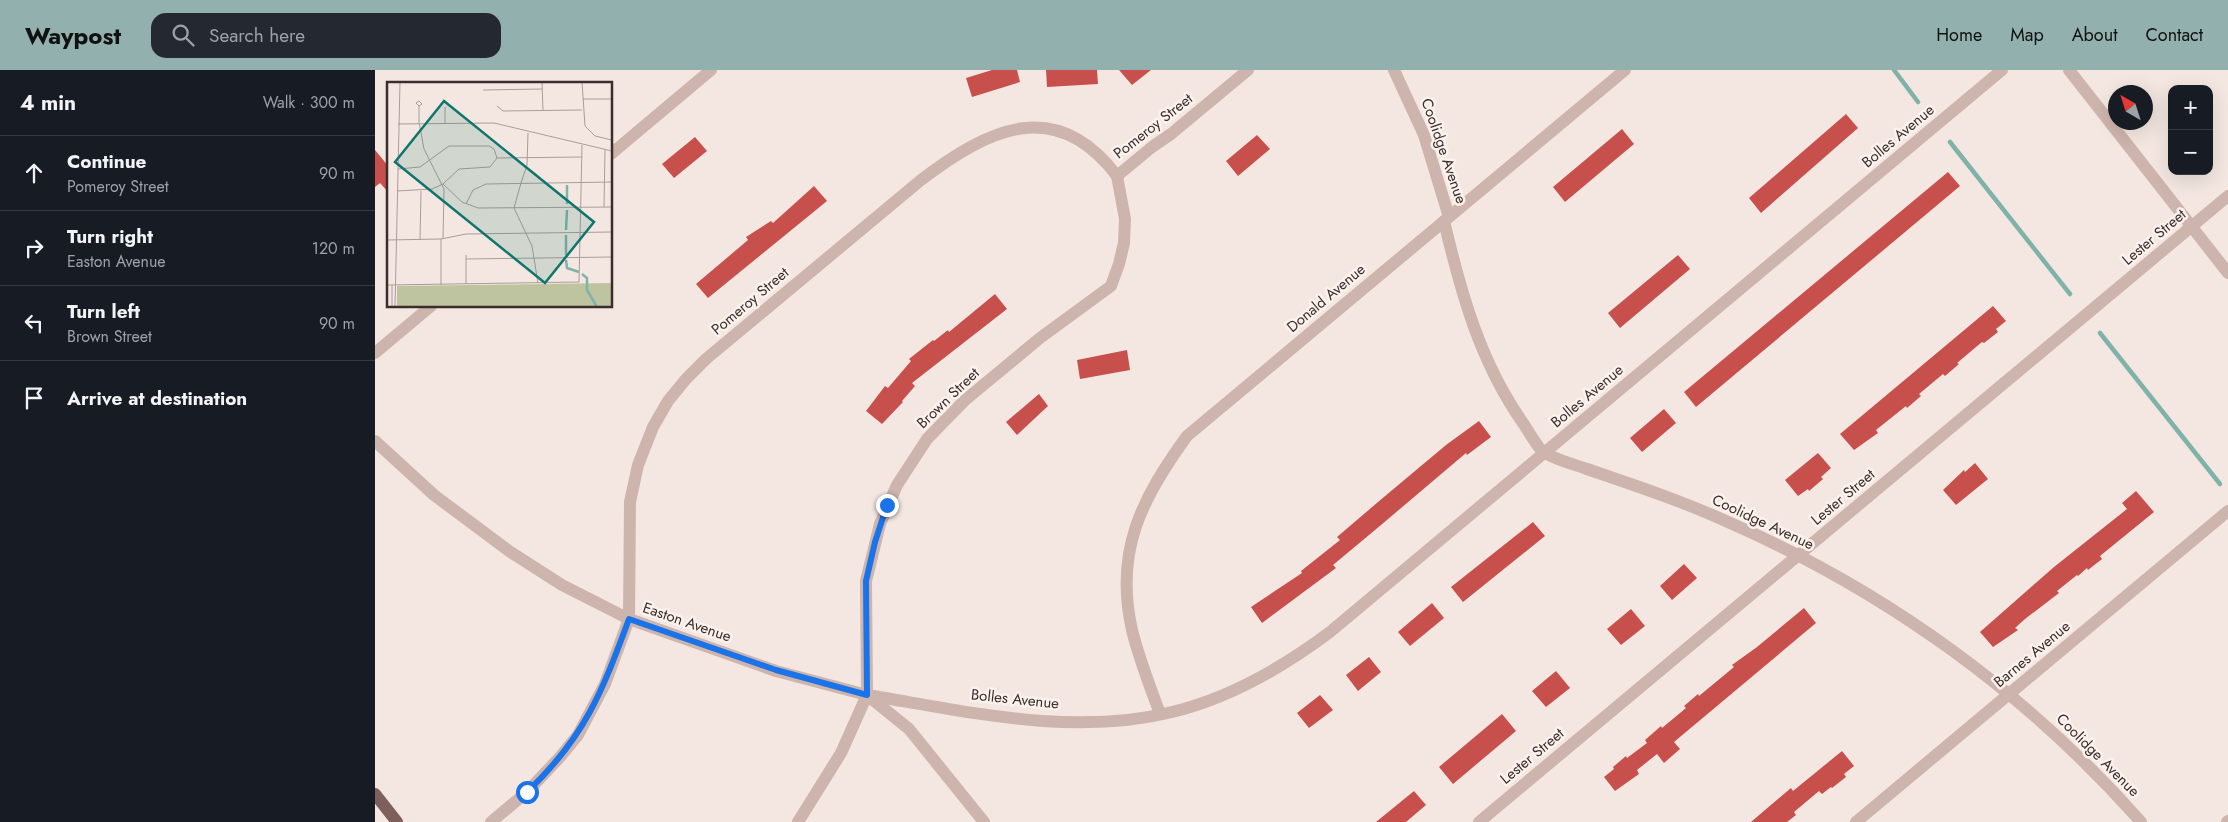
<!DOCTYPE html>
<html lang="en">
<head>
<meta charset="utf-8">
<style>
	body { margin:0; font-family:Jost,sans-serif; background:#242831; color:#f1f3f6 }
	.controls { position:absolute; right:15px; top:15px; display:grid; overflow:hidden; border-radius:10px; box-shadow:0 5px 20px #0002 }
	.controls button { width:45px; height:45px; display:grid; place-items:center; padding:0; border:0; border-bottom:1px solid #363941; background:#171b24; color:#f1f3f6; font:25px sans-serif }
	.compass { position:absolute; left:1733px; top:15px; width:45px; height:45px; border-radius:50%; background:#171b24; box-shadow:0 5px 20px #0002; rotate:321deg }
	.stop { position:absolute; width:15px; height:15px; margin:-11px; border:4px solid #1a73e8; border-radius:50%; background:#fff }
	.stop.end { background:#1a73e8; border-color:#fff; box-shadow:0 1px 5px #0008 }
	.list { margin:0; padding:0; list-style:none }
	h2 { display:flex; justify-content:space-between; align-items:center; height:65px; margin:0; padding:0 20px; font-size:21px }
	h2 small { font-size:16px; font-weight:400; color:#9ea1a6 }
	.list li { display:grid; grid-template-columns:32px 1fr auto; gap:15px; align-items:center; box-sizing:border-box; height:75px; padding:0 20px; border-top:1px solid #363941 }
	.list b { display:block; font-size:19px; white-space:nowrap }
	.list p { margin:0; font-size:16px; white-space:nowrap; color:#9ea1a6 }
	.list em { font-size:16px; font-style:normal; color:#9ea1a6 }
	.icon { flex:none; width:28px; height:28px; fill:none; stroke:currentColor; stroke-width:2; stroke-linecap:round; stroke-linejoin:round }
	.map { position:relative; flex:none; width:1853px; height:752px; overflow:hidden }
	header { display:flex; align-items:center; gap:30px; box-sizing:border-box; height:70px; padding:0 25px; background:#92b0ad; color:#111 }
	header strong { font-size:24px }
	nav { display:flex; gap:28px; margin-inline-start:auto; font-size:18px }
	.search { width:350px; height:45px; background:#242831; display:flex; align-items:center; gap:12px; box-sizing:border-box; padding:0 18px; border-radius:15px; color:#9ea1a6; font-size:19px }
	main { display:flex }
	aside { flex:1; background:#171b24 }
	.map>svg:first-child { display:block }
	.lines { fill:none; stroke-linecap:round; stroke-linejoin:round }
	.stream { stroke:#7fb2a9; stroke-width:4.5 }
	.building { fill:#c74f4c }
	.street { stroke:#cdb4ac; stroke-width:12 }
	.primary { stroke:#7d605c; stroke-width:12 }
	.route { stroke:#1a73e8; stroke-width:6 }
	.labels { text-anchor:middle; stroke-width:5; stroke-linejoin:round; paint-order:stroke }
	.street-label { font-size:15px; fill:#3b2d2b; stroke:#fbf2ee }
	.inset-river { fill:none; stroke:#7fb2a9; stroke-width:2.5 }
	.inset-road { fill:none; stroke:#aa9d98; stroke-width:1 }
	.view { fill:#0f766e; fill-opacity:0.15; stroke:#0f766e; stroke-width:2.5 }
	.inset-edge { fill:none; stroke:#3b2d2b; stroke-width:2.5 }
</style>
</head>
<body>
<header>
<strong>Waypost</strong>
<div class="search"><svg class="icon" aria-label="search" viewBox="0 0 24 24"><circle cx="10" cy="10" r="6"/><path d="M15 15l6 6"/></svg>Search here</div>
<nav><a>Home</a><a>Map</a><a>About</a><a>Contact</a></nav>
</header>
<main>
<aside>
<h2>4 min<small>Walk · 300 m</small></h2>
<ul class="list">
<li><svg class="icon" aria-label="ahead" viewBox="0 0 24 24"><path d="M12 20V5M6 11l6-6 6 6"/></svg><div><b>Continue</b><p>Pomeroy Street</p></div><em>90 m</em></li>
<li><svg class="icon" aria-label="right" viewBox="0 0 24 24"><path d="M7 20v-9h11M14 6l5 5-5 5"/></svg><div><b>Turn right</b><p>Easton Avenue</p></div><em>120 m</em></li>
<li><svg class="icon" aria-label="left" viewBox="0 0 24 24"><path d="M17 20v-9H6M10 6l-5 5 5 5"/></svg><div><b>Turn left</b><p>Brown Street</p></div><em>90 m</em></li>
<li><svg class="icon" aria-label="arrive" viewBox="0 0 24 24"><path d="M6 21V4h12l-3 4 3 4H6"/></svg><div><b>Arrive at destination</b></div></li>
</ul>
</aside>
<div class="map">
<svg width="1853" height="752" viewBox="0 0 1853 752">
	<rect width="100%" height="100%" fill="#f4e7e1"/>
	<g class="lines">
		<!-- stream -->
		<g class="stream">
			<path d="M1519 0 1543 32"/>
			<path d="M1575 72 1695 224"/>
			<path d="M1725 263 1845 414"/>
		</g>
	</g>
	<!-- building -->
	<g class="building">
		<path d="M617 0H642L645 12 597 27 591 8Z"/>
		<path d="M671 0H722L723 14 672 17Z"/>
		<path d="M744 0H776L757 15Z"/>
		<path d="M1471 44 1483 58 1386 143 1374 128Z"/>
		<path d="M1247 59 1259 74 1190 132 1178 117Z"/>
		<path d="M882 65 895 79 863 106 851 91Z"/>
		<path d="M320 67 332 81 299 108 287 94Z"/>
		<path d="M0 80 14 97V123L5 113 0 117Z"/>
		<path d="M1573 102 1585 116 1321 337 1309 322Z"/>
		<path d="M439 116 452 131 333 228 321 214 373 170 371 167 396 151 398 153Z"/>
		<path d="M1303 185 1315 199 1245 258 1233 243Z"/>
		<path d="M620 224 632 239 537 313 540 316 527 331 528 332 507 354 491 341 510 316 513 318 536 291 534 289 558 270 559 271 573 260 574 262Z"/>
		<path d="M1618 236 1631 251 1621 259 1623 262 1609 273 1607 272 1582 293 1584 294 1570 306 1568 304 1544 324 1546 326 1532 338 1531 336 1501 360 1503 363 1479 380 1465 364Z"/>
		<path d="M752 280 755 300 705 309 702 290Z"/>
		<path d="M664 324 673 336 642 365 631 352Z"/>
		<path d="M1289 339 1301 353 1267 382 1255 368Z"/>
		<path d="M1104 351 1116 367 1092 385 1091 383 1006 455 958 495 961 498 887 553 876 537 927 503 926 501 965 470 962 467 1003 432 1071 375Z"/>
		<path d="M1443 383 1456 398 1446 407 1448 409 1434 421 1433 419 1423 426 1410 410Z"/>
		<path d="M1600 393 1613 409 1581 435 1568 420 1589 400 1590 402Z"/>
		<path d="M1761 421 1779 442 1725 486 1727 489 1713 500 1712 498 1703 506 1702 505 1682 521 1684 523 1650 549 1640 558 1643 560 1618 577 1605 562 1679 497 1752 439 1747 433Z"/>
		<path d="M1158 452 1170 466 1088 532 1076 517Z"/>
		<path d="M1309 494 1322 508 1297 530 1285 516Z"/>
		<path d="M1057 533 1069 548 1035 576 1023 562Z"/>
		<path d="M1429 538 1441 553 1299 672 1305 679 1289 693 1282 684 1262 700 1264 704 1240 721 1229 707 1239 699 1238 697 1251 686 1252 688 1272 673 1270 670 1286 656 1287 658 1311 638 1309 636 1323 624 1324 626 1359 597 1357 595 1382 577Z"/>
		<path d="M1256 539 1270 556 1246 575 1232 559Z"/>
		<path d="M994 587 1006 602 983 621 971 605Z"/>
		<path d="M1181 601 1195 618 1171 637 1157 621Z"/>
		<path d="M945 625 958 640 934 658 922 643Z"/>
		<path d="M1127 644 1141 661 1078 714 1064 697Z"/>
		<path d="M1467 681 1479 696 1469 704 1471 707 1457 718 1456 717 1447 724 1444 721 1419 742 1421 745 1412 752H1376L1416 718 1418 721Z"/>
		<path d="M1039 721 1051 735 1031 752H1001Z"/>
	</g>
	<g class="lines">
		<!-- street -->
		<g class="street">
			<path d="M1019 0 1049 65 1074 147"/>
			<path d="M1694 0 1853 203"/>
			<path d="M236 84 336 0"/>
			<path d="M742 106 777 77 796 64 873 0"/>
			<path d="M1069 151C1086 223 1105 292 1148 353 1154 362 1160 373 1167 381 1175 388 1201 395 1212 399 1259 415 1307 431 1353 452 1511 521 1652 623 1766 752"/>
			<path d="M0 283 56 236"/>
			<path d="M0 371 59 425 134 481 187 515 254 549 401 601 492 625 534 659 609 752"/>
			<path d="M492 625C591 641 698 667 797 642 855 628 907 598 955 562L1627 0"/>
			<path d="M785 644C775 616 764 589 757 560 739 481 767 428 812 366L1250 0"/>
			<path d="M116 752 152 722 185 687 203 665 230 614 254 549 255 432 263 395 278 357 293 331 311 309 331 289 546 110C613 59 681 25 742 106"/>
			<path d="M423 752 466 683 492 625 491 511 505 454 522 415 552 369 589 331 665 268 736 216 744 194 749 173 750 149 742 106"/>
			<path d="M1104 752 1853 126"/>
			<path d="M1481 752 1853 441"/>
			<path d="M1852 752 1853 751"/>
		</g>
		<!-- primary -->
		<path class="primary" d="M0 724 22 752"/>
	</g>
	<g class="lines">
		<!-- route -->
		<path class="route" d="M152 722C210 667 227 622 254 549L401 600 492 625 491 511 500 472 512 435"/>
	</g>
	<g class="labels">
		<!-- street labels -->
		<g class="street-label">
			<text transform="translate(778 56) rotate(-38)" y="5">Pomeroy Street</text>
			<text transform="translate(1523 66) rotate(-40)" y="5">Bolles Avenue</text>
			<text transform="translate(1069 81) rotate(71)" y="5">Coolidge Avenue</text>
			<text transform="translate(1779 167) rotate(-40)" y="5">Lester Street</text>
			<text transform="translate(951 228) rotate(-40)" y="5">Donald Avenue</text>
			<text transform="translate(375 231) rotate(-40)" y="5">Pomeroy Street</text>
			<text transform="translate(1212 326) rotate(-40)" y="5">Bolles Avenue</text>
			<text transform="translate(573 328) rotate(-44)" y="5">Brown Street</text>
			<text transform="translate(1468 427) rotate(-40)" y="5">Lester Street</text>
			<text transform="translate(1388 452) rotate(25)" y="5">Coolidge Avenue</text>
			<text transform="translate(312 552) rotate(19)" y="5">Easton Avenue</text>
			<text transform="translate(1657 584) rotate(-40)" y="5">Barnes Avenue</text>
			<text transform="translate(640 629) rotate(6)" y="5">Bolles Avenue</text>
			<text transform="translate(1723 685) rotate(45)" y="5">Coolidge Avenue</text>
			<text transform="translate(1157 686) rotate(-40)" y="5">Lester Street</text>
		</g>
	</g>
	<!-- overview -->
	<g transform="translate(12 12)">
		<rect width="225" height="225" fill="#f4e7e1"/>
		<path d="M225 201V225H10V204Z" fill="#bfc4a0"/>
		<path class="inset-river" d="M180 122V103M179 148 180 128M179 173V153M179 178 180 186 192 190M195 192 200 196V208L210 225"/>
		<path class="inset-road" d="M155 0 156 29M195 0 198 44 208 54 225 58M96 8 155 7M196 17H225M32 24 29 21 32 19 35 22 32 24V40L37 67 57 107 56 157M110 24 116 29 195 28M11 42 107 41 225 69M58 42V25M110 76 195 75M11 87 33 85 62 64H102L107 67 110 76M134 101 127 126 145 164 151 201M134 101 140 83 141 51M56 102 75 120 91 126 225 125M10 109 45 107 56 102 72 87 103 85 110 76M79 122 86 108 99 102 225 100M217 125 218 68M54 157V203M0 158 54 157 79 152 225 150M33 158 34 109M79 177 225 175M79 202V173M0 203 192 200 195 63M5 225V203M8 225 13 0"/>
		<path class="view" d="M57 19 207 140 158 201 8 80Z"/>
		<rect width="225" height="225" class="inset-edge"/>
	</g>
</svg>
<div class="controls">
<button>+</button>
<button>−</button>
</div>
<svg class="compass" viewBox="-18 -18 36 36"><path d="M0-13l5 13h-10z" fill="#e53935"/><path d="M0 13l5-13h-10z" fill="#9ea1a6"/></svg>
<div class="stop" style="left:152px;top:722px"></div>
<div class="stop end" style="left:512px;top:435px"></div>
</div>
</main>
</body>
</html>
